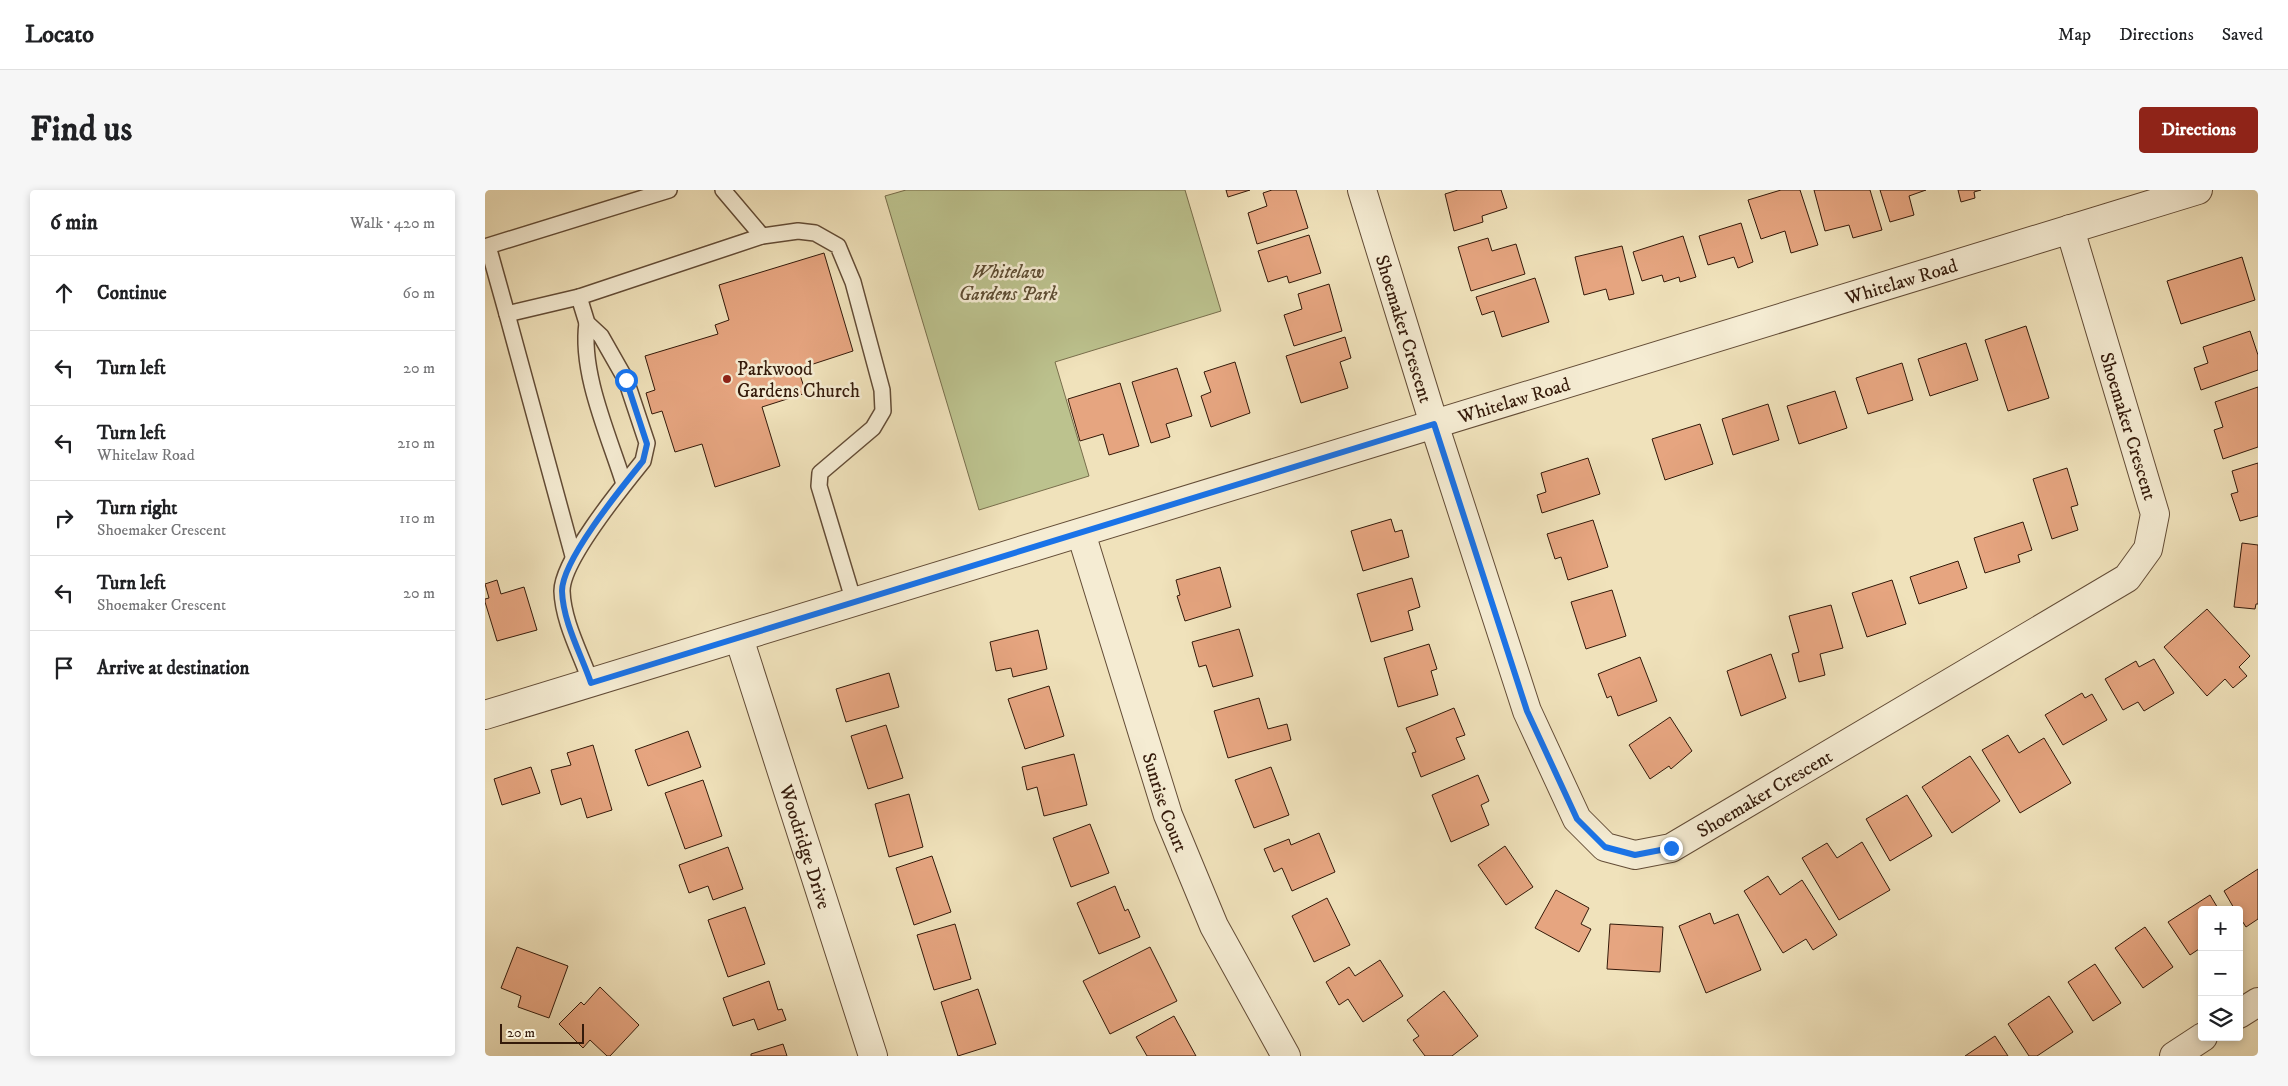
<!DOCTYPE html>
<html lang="en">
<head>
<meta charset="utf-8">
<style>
	body { margin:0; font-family:"IM FELL DW Pica",serif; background:#f6f6f6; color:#202124 }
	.controls { position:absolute; right:15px; bottom:15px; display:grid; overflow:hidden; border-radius:5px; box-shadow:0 2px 8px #0003 }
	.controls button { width:45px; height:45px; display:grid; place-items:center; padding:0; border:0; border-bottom:1px solid #e0e0e0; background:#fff; color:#202124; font:25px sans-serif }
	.scale { position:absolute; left:15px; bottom:12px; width:84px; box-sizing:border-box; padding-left:5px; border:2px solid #341a0a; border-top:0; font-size:14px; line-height:18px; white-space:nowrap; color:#341a0a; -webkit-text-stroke:4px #f5ecd3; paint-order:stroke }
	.stop { position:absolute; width:15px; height:15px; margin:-11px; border:4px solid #1a73e8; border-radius:50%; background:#fff }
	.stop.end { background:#1a73e8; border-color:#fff; box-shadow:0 1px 5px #0008 }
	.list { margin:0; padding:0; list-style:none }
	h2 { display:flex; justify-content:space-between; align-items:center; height:65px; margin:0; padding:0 20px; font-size:21px }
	h2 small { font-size:16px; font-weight:400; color:#757577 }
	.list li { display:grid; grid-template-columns:32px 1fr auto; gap:15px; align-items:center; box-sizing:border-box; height:75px; padding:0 20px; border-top:1px solid #e0e0e0 }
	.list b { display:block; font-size:19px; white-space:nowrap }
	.list p { margin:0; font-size:16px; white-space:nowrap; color:#757577 }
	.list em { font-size:16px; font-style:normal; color:#757577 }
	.icon { flex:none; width:28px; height:28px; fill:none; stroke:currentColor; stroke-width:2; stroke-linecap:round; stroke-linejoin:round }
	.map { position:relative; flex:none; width:1773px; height:866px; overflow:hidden; border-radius:5px }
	header { display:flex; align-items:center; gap:30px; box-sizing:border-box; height:70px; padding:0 25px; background:#fff; border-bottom:1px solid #e0e0e0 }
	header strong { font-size:24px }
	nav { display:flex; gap:28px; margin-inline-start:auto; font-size:18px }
	.intro { display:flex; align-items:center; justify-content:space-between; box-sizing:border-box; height:120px; padding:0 30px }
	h1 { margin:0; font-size:35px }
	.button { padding:12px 22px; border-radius:5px; background:#8f2418; color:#fff; font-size:18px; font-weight:700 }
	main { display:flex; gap:30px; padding:0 30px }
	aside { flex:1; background:#fff; border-radius:5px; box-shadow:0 2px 8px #0003 }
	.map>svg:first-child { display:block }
	.green { fill:#bcc28e; stroke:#786e4c }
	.building { fill:#e6a580; stroke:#341a0a }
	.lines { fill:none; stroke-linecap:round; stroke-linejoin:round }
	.service-casing { stroke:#634c36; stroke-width:18 }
	.minor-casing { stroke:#634c36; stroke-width:30 }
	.tertiary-casing { stroke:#634c36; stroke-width:30 }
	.service { stroke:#f5ecd3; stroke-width:15 }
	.minor { stroke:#f5ecd3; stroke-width:28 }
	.tertiary { stroke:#f5ecd3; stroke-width:28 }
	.route { stroke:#1a73e8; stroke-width:6 }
	.poi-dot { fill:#8f2418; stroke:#f5ecd3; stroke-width:2 }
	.labels { text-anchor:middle; stroke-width:5; stroke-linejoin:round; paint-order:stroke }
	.park-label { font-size:19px; font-style:italic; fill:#5d4c32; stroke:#f5ecd3 }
	.street-label { font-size:19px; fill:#341a0a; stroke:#f5ecd3 }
	.poi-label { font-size:19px; fill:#341a0a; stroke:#f5ecd3; text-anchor:start }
</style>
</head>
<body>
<header>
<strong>Locato</strong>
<nav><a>Map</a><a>Directions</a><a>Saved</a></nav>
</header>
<div class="intro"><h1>Find us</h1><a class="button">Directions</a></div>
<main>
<aside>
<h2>6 min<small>Walk · 420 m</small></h2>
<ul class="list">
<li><svg class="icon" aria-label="ahead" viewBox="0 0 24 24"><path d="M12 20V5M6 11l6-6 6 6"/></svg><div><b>Continue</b></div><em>60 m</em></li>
<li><svg class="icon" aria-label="left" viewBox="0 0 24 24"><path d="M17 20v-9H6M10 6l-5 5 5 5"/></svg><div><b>Turn left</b></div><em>20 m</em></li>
<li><svg class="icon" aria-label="left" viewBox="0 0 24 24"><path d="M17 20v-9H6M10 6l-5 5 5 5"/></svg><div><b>Turn left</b><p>Whitelaw Road</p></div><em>210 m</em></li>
<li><svg class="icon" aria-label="right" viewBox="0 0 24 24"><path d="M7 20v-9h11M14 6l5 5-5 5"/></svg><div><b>Turn right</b><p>Shoemaker Crescent</p></div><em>110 m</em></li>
<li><svg class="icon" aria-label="left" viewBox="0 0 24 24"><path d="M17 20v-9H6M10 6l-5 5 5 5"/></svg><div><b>Turn left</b><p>Shoemaker Crescent</p></div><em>20 m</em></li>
<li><svg class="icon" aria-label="arrive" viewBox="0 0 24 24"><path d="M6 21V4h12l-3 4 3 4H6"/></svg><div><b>Arrive at destination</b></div></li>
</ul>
</aside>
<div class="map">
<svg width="1773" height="866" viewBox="0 0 1773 866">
	<rect width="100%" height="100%" fill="#f0e2bb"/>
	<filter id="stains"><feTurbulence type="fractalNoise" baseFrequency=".004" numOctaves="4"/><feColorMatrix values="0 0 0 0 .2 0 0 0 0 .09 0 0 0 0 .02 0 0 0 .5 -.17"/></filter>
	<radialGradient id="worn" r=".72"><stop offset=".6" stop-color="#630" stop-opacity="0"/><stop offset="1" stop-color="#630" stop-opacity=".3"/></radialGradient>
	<!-- green -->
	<path class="green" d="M421 0H700L736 121 570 172 604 286 494 320 400 6Z"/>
	<!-- building -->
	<g class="building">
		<path d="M741 0H765L743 7Z"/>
		<path d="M787 0H811L823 38 772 54 763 23 782 16 778 3Z"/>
		<path d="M973 0H1016L1022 18 997 26 998 32 969 41 960 4Z"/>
		<path d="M1296 0H1315L1333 55 1306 63 1300 41 1276 49 1263 10Z"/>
		<path d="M1329 0H1385L1397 40 1368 48 1364 35 1340 41Z"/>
		<path d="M1395 0H1441L1424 6 1429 25 1405 32Z"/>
		<path d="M1473 0H1496L1489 2 1490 8 1476 12Z"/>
		<path d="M1256 33 1268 72 1253 78 1249 67 1223 75 1214 46Z"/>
		<path d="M824 45 836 83 804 93 802 86 783 92 773 61Z"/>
		<path d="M1198 46 1211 87 1195 92 1194 87 1179 92 1177 85 1157 91 1148 62Z"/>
		<path d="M1003 48 1007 61 1031 54 1040 84 986 101 973 57Z"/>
		<path d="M1137 56 1149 104 1124 110 1121 99 1099 105 1090 67Z"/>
		<path d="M339 63 368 161 313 179 321 203 277 217 295 276 230 297 217 254 190 262 177 221 167 224 161 203 170 200 160 166 233 144 230 135 244 130 234 95Z"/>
		<path d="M1757 67 1770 110 1696 134 1682 91Z"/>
		<path d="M1050 88 1064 132 1017 147 1009 121 997 125 991 107Z"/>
		<path d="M844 94 857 141 809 156 799 125 817 119 813 104Z"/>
		<path d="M1541 136 1564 208 1523 221 1500 150Z"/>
		<path d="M1765 141 1773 165V180L1716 200 1709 178 1723 173 1718 157Z"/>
		<path d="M860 147 866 168 855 172 863 198 816 213 801 166Z"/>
		<path d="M1481 153 1493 190 1445 206 1433 169Z"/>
		<path d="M750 172 765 223 726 237 716 206 726 202 719 182Z"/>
		<path d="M1417 173 1428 210 1383 224 1371 188Z"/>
		<path d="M692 178 707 226 681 234 685 247 666 253 647 192Z"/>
		<path d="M635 193 654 256 624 265 618 244 595 251 583 209Z"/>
		<path d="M1773 197V257L1738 269 1729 240 1738 237 1730 212Z"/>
		<path d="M1350 201 1362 238 1314 254 1302 216Z"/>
		<path d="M1283 214 1294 250 1248 265 1237 229Z"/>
		<path d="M1215 234 1228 274 1180 290 1167 249Z"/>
		<path d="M1103 268 1115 304 1057 323 1052 305 1061 302 1056 283Z"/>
		<path d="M1773 273V326L1755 331 1746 304 1753 302 1747 281Z"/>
		<path d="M1582 278 1593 315 1586 317 1593 340 1567 349 1548 289Z"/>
		<path d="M906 329 910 342 917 340 924 367 878 381 866 341Z"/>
		<path d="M1108 330 1123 377 1083 390 1076 367 1070 369 1062 344Z"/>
		<path d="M1538 332 1547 360 1533 365 1535 372 1500 383 1489 348Z"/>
		<path d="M1757 353 1773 355V414H1771L1770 419 1749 417Z"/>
		<path d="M1473 371 1482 398 1434 414 1425 387Z"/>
		<path d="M735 377 746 417 700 431 692 406 695 405 691 390Z"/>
		<path d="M927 388 935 417 923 421 928 440 886 452 872 404Z"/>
		<path d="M12 390 16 404 39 397 52 440 12 451 0 412V409L4 408 0 394Z"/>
		<path d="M1407 390 1421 434 1382 447 1367 403Z"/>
		<path d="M1127 400 1141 446 1101 459 1086 412Z"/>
		<path d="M1346 415 1358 458 1335 464 1340 485 1314 492 1307 464 1314 462 1304 426Z"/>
		<path d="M1722 419 1765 466 1754 477 1762 486 1748 498 1740 489 1722 506 1679 457Z"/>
		<path d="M754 439 768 486 728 497 721 475 714 477 707 452Z"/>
		<path d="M553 440 562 479 528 487 526 478 511 481 505 452Z"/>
		<path d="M944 454 952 479 946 481 953 505 913 517 899 468Z"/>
		<path d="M1286 464 1301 508 1256 526 1242 481Z"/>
		<path d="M1155 467 1172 511 1133 526 1126 506 1122 508 1113 484Z"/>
		<path d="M1669 469 1689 503 1659 521 1653 512 1638 520 1620 489 1651 471 1654 477Z"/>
		<path d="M404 483 414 517 361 532 351 499Z"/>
		<path d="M564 496 579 546 540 559 523 509Z"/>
		<path d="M1597 503 1600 508 1607 504 1622 530 1578 555 1560 525Z"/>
		<path d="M774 508 783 539 802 534 806 550 743 568 729 521Z"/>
		<path d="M969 518 980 545 971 548 980 569 936 587 927 563 931 562 921 538Z"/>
		<path d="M1185 527 1207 561 1186 579 1184 576 1165 589 1144 555Z"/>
		<path d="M401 535 418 588 383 599 366 546Z"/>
		<path d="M203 541 216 577 163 596 150 560Z"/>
		<path d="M1523 545 1534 563 1559 548 1586 593 1535 623 1497 560Z"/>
		<path d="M108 555 127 620 102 628 96 608 76 615 66 580 86 575 82 563Z"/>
		<path d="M589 564 602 615 559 626 552 597 542 600 537 577Z"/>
		<path d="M1485 566 1515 611 1467 643 1437 597Z"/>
		<path d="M46 577 55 603 17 615 9 589Z"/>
		<path d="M786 577 804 625 769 638 750 590Z"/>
		<path d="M993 585 1004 611 996 615 1004 635 966 652 947 605Z"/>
		<path d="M218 590 237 646 200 659 180 603Z"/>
		<path d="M424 604 438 657 404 667 390 614Z"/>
		<path d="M1422 605 1447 646 1405 671 1381 629Z"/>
		<path d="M605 634 624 683 586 697 568 648Z"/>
		<path d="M834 643 850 682 807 701 797 678 789 682 779 659 804 649 806 655Z"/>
		<path d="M1377 652 1405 700 1354 730 1317 668 1342 653 1352 668Z"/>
		<path d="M1020 656 1048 697 1021 715 993 675Z"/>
		<path d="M243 657 258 699 228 710 223 696 204 703 194 675Z"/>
		<path d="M447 666 466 722 429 735 411 678Z"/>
		<path d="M1773 679V729L1761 737 1754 726V720H1750L1739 701Z"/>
		<path d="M1283 686 1295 705 1317 690 1352 745 1328 760 1321 749 1298 763 1259 701Z"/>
		<path d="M630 696 640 721 643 719 655 747 614 764 592 713Z"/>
		<path d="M1071 700 1104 718 1096 734 1106 739 1094 762 1050 738Z"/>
		<path d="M1725 705 1734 720H1717V757L1705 765 1683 732Z"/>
		<path d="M842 708 865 755 829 772 807 726Z"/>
		<path d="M260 717 280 774 243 787 223 730Z"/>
		<path d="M1225 723 1229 734 1253 724 1276 780 1221 803 1194 736Z"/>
		<path d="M470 734 486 789 449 800 432 745Z"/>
		<path d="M1125 734 1178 737 1175 782 1122 779Z"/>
		<path d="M1660 737 1688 777 1658 798 1630 758Z"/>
		<path d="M32 757 83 776 64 828 33 817 36 806 16 798Z"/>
		<path d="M665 757 692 811 625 844 598 791Z"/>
		<path d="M895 770 918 806 878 832 863 809 854 815 841 792 864 777 870 786Z"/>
		<path d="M1610 774 1636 813 1608 831 1583 792Z"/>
		<path d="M284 791 293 820 297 819 301 830 273 840 269 829 248 836 238 808Z"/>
		<path d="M115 797 154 835 125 866H122L105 850 98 858 74 834 96 812 99 815Z"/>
		<path d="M493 799 511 854 473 866 456 812Z"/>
		<path d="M959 801 993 846 967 866H940L928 850 934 846 922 830Z"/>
		<path d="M1564 806 1588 842 1552 866H1544L1523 834Z"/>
		<path d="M689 826 711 866H662L651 847Z"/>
		<path d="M1510 846 1523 866H1480Z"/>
		<path d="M298 854 302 866H266V864Z"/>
	</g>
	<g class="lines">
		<defs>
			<g id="service">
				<path d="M238 0 277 46"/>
				<path d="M22 124 3 56 184 0"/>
				<path d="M102 133C95 183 124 246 139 294"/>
				<path d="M88 366 22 124 94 107"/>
				<path d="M106 493C96 464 78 432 77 401 77 370 137 297 158 271L162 253 141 190 116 146 102 133 94 107 277 46 313 41 330 43 353 56 368 92 397 200 398 221 388 238 335 283 334 296 369 412"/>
			</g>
			<g id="minor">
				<path id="s1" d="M877 0 949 234 1042 521 1092 629 1120 657 1150 665 1186 658 1642 388 1663 359 1670 324 1585 39"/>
				<path id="s2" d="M596 343 683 625 729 736 801 866"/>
				<path id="s3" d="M254 448 388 866"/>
				<path d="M1754 824 1773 812"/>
				<path d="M1689 866 1718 847"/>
			</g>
			<g id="tertiary">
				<path id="s4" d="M0 525 1713 0"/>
			</g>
		</defs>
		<!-- service casing -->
		<use href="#service" class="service-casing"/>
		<!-- minor casing -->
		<use href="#minor" class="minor-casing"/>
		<!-- tertiary casing -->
		<use href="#tertiary" class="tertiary-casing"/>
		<!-- service -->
		<use href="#service" class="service"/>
		<!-- minor -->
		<use href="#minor" class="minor"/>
		<!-- tertiary -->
		<use href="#tertiary" class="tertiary"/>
	</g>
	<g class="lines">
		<!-- route -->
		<path class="route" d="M141 190 162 254 158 271C137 297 77 370 77 401 78 432 96 464 106 493L949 234 1042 521 1092 629 1120 657 1150 665 1186 658"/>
	</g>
	<!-- markers -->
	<circle class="poi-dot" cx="242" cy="189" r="5"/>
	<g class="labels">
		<!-- park labels -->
		<g class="park-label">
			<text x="523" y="88">Whitelaw<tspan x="523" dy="22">Gardens Park</tspan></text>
		</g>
		<!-- street labels -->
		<g class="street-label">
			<text dy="7" stroke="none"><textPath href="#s4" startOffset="1481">Whitelaw Road</textPath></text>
			<text dy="7" stroke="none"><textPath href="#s1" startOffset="145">Shoemaker Crescent</textPath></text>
			<text dy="7" stroke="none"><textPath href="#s4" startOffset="1076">Whitelaw Road</textPath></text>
			<text transform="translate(1644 236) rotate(73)" y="7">Shoemaker Crescent</text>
			<text dy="7" stroke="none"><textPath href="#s1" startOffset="881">Shoemaker Crescent</textPath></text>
			<text dy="7" stroke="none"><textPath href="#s2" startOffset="282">Sunrise Court</textPath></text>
			<text dy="7" stroke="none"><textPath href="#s3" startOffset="219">Woodridge Drive</textPath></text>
		</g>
		<!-- poi labels -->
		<g class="poi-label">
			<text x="252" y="185">Parkwood<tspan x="252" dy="22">Gardens Church</tspan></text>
		</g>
	</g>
	<rect width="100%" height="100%" filter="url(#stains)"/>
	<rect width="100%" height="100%" fill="url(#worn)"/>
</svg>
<div class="controls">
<button>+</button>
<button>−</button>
<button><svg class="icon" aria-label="layers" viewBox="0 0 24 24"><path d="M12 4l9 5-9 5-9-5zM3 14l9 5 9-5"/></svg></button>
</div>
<div class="scale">20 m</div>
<div class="stop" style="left:141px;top:190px"></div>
<div class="stop end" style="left:1186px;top:658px"></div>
</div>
</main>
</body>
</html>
